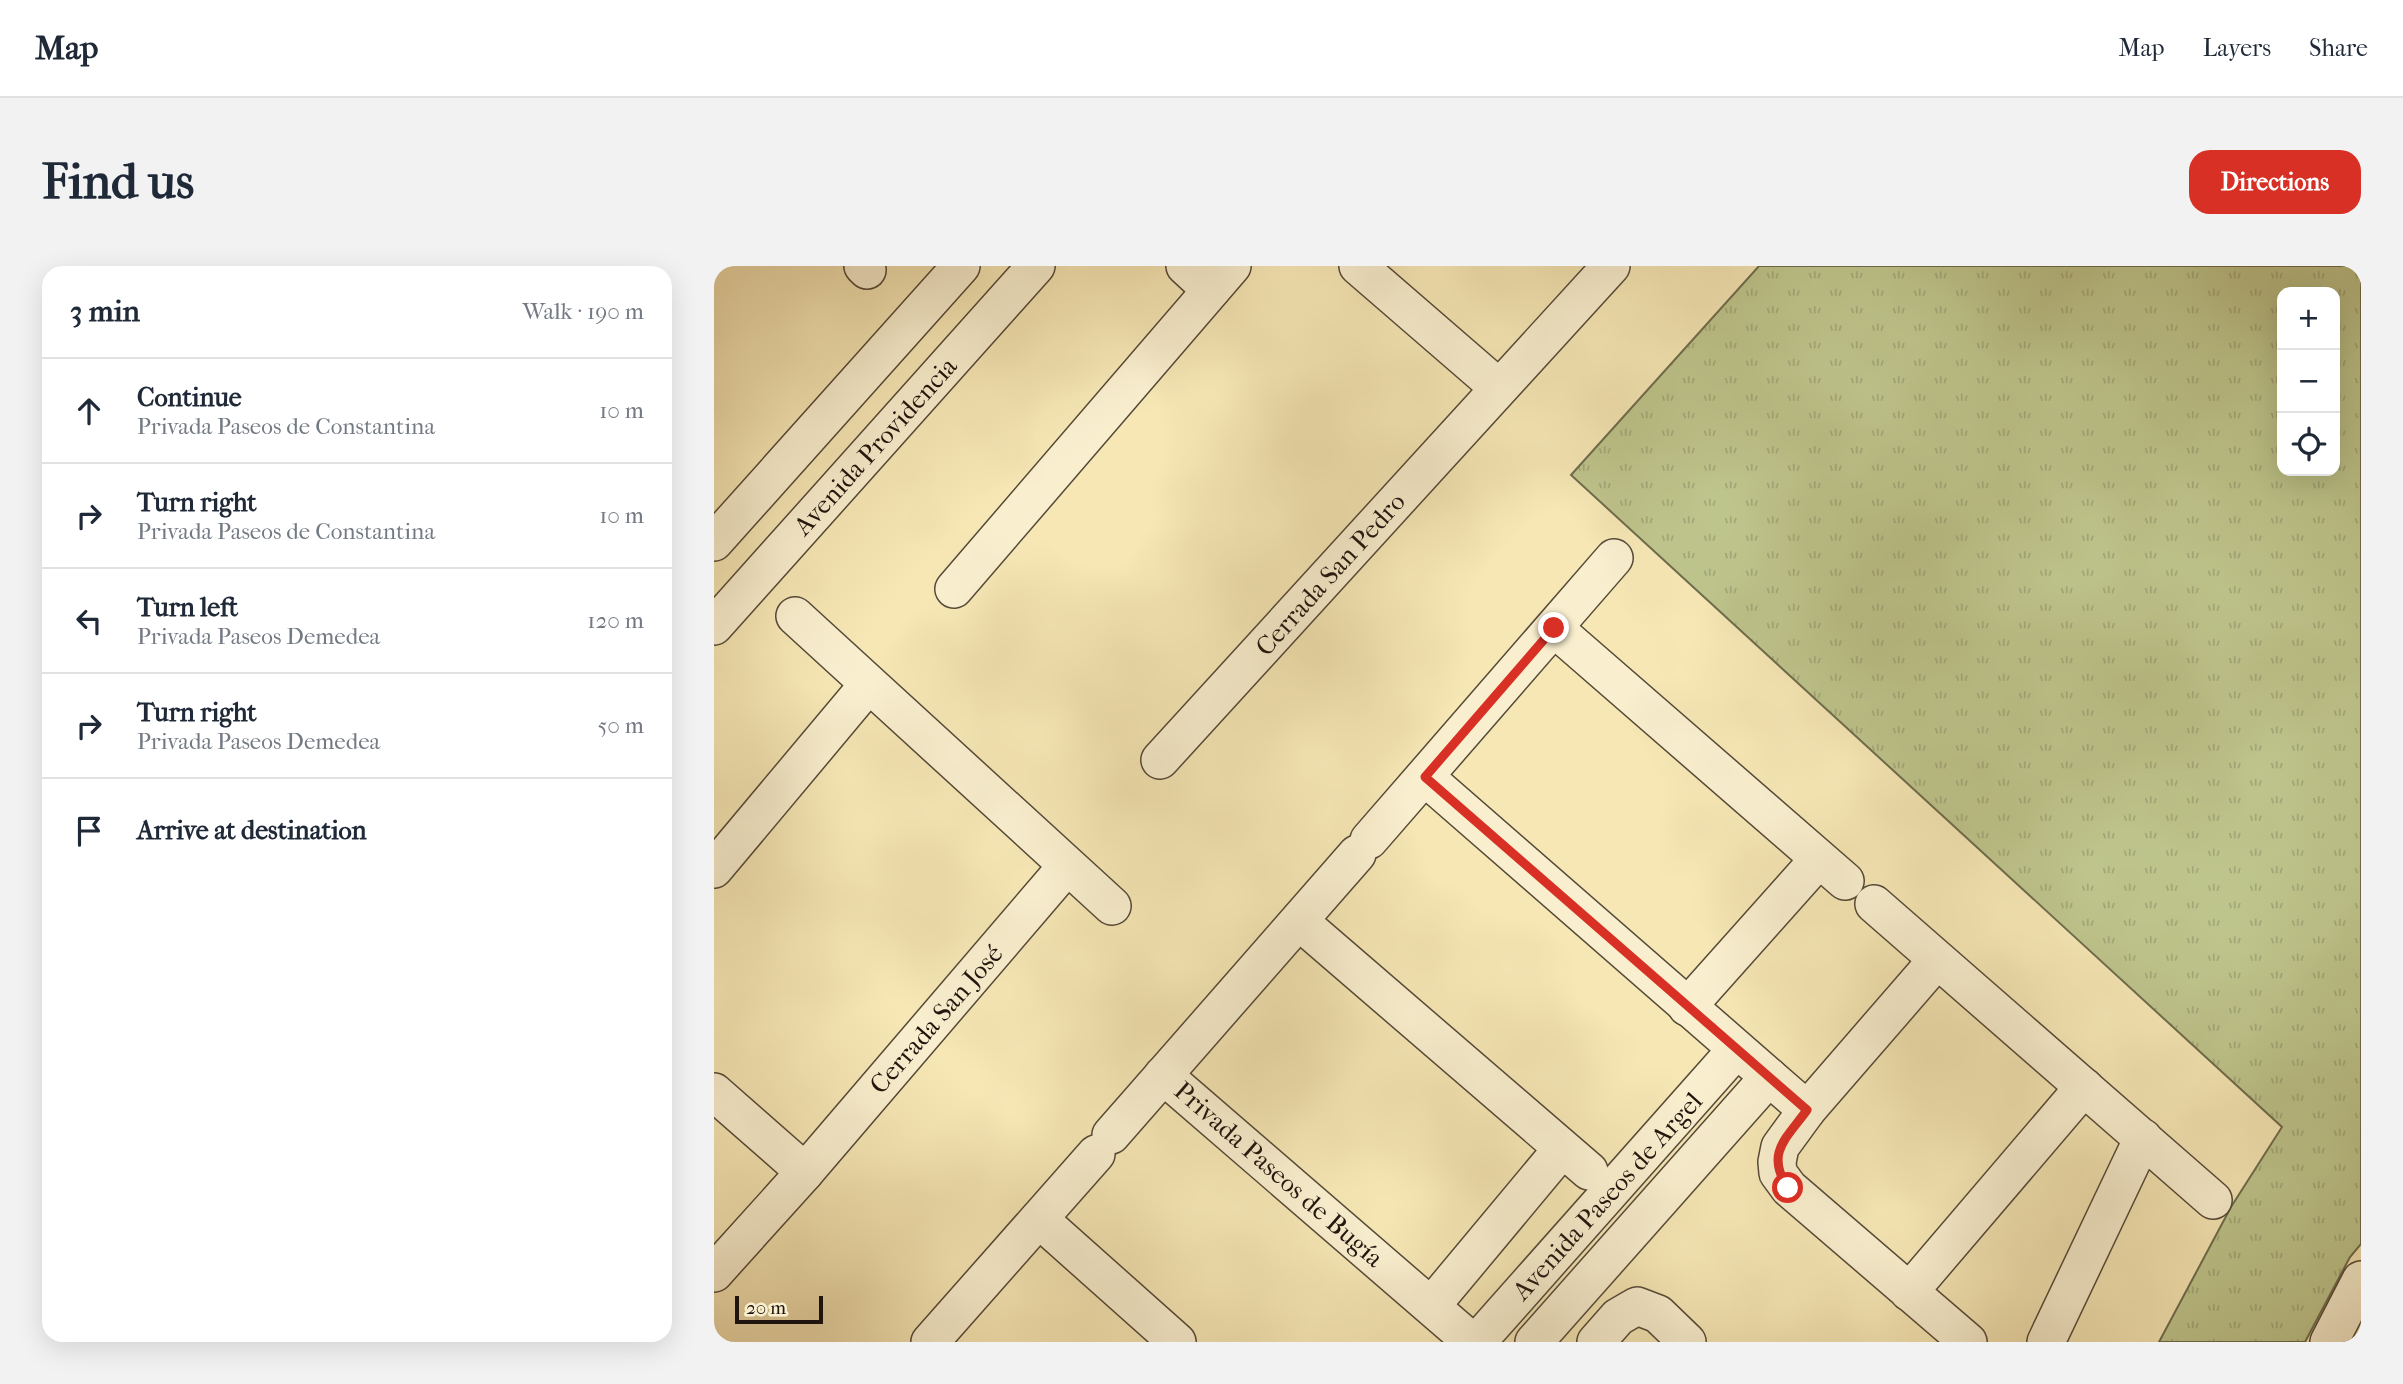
<!DOCTYPE html>
<html lang="en">
<head>
<meta charset="utf-8">
<style>
	body { margin:0; font-family:"IM FELL French Canon",serif; background:#f2f2f3; color:#1f2937 }
	.controls { position:absolute; right:21px; top:21px; display:grid; overflow:hidden; border-radius:14px; box-shadow:0 7px 28px #0002 }
	.controls button { width:63px; height:63px; display:grid; place-items:center; padding:0; border:0; border-bottom:2px solid #e0e1e3; background:#fff; color:#1f2937; font:35px sans-serif }
	.scale { position:absolute; left:21px; bottom:18px; width:88px; box-sizing:border-box; padding-left:7px; border:4px solid #1f140e; border-top:0; font-size:19px; line-height:24px; white-space:nowrap; color:#1f140e; -webkit-text-stroke:5px #f9efcf; paint-order:stroke }
	.stop { position:absolute; width:21px; height:21px; margin:-16px; border:5px solid #d93025; border-radius:50%; background:#fff }
	.stop.end { background:#d93025; border-color:#fff; box-shadow:0 2px 7px #0008 }
	.list { margin:0; padding:0; list-style:none }
	h2 { display:flex; justify-content:space-between; align-items:center; height:91px; margin:0; padding:0 28px; font-size:30px }
	h2 small { font-size:23px; font-weight:400; color:#747a83 }
	.list li { display:grid; grid-template-columns:46px 1fr auto; gap:21px; align-items:center; box-sizing:border-box; height:105px; padding:0 28px; border-top:2px solid #e0e1e3 }
	.list b { display:block; font-size:26px; white-space:nowrap }
	.list p { margin:0; font-size:23px; white-space:nowrap; color:#747a83 }
	.list em { font-size:23px; font-style:normal; color:#747a83 }
	.icon { flex:none; width:38px; height:38px; fill:none; stroke:currentColor; stroke-width:2; stroke-linecap:round; stroke-linejoin:round }
	.map { position:relative; flex:none; width:1647px; height:1076px; overflow:hidden; border-radius:21px }
	header { display:flex; align-items:center; gap:42px; box-sizing:border-box; height:98px; padding:0 35px; background:#fff; border-bottom:2px solid #e0e1e3 }
	header strong { font-size:33px }
	nav { display:flex; gap:38px; margin-inline-start:auto; font-size:24px }
	.intro { display:flex; align-items:center; justify-content:space-between; box-sizing:border-box; height:168px; padding:0 42px }
	h1 { margin:0; font-size:49px }
	.button { padding:18px 32px; border-radius:21px; background:#d93025; color:#fff; font-size:24px; font-weight:700 }
	main { display:flex; gap:42px; padding:0 42px }
	aside { flex:1; background:#fff; border-radius:21px; box-shadow:0 7px 28px #0002 }
	.map>svg:first-child { display:block }
	.grass { fill:url(#grass-tufts); stroke:#6e6c4d; stroke-width:2; fill-rule:evenodd }
	.lines { fill:none; stroke-linecap:round; stroke-linejoin:round }
	.minor-casing { stroke:#554938; stroke-width:40 }
	.minor { stroke:#f9efcf; stroke-width:37 }
	.route { stroke:#d93025; stroke-width:9 }
	.labels { text-anchor:middle; stroke-width:5; stroke-linejoin:round; paint-order:stroke }
	.street-label { font-size:26px; fill:#1f140e; stroke:#f9efcf }
</style>
</head>
<body>
<header>
<strong>Map</strong>
<nav><a>Map</a><a>Layers</a><a>Share</a></nav>
</header>
<div class="intro"><h1>Find us</h1><a class="button">Directions</a></div>
<main>
<aside>
<h2>3 min<small>Walk · 190 m</small></h2>
<ul class="list">
<li><svg class="icon" aria-label="ahead" viewBox="0 0 24 24"><path d="M12 20V5M6 11l6-6 6 6"/></svg><div><b>Continue</b><p>Privada Paseos de Constantina</p></div><em>10 m</em></li>
<li><svg class="icon" aria-label="right" viewBox="0 0 24 24"><path d="M7 20v-9h11M14 6l5 5-5 5"/></svg><div><b>Turn right</b><p>Privada Paseos de Constantina</p></div><em>10 m</em></li>
<li><svg class="icon" aria-label="left" viewBox="0 0 24 24"><path d="M17 20v-9H6M10 6l-5 5 5 5"/></svg><div><b>Turn left</b><p>Privada Paseos Demedea</p></div><em>120 m</em></li>
<li><svg class="icon" aria-label="right" viewBox="0 0 24 24"><path d="M7 20v-9h11M14 6l5 5-5 5"/></svg><div><b>Turn right</b><p>Privada Paseos Demedea</p></div><em>50 m</em></li>
<li><svg class="icon" aria-label="arrive" viewBox="0 0 24 24"><path d="M6 21V4h12l-3 4 3 4H6"/></svg><div><b>Arrive at destination</b></div></li>
</ul>
</aside>
<div class="map">
<svg width="1647" height="1076" viewBox="0 0 1647 1076">
	<defs>
		<pattern id="grass-tufts" width="24" height="20" patternUnits="userSpaceOnUse" patternTransform="scale(1.75)"><rect width="24" height="20" fill="#bec58c"/><path d="M3 7l-1-3M5 7V3M7 7l1-3M15 17l-1-3M17 17v-4M19 17l1-3" fill="none" stroke="#a3a878"/></pattern>
	</defs>
	<rect width="100%" height="100%" fill="#f6e7b5"/>
	<filter id="stains"><feTurbulence type="fractalNoise" baseFrequency=".00286" numOctaves="4"/><feColorMatrix values="0 0 0 0 .2 0 0 0 0 .09 0 0 0 0 .02 0 0 0 .5 -.17"/></filter>
	<radialGradient id="worn" r=".72"><stop offset=".6" stop-color="#630" stop-opacity="0"/><stop offset="1" stop-color="#630" stop-opacity=".3"/></radialGradient>
	<!-- grass -->
	<path class="grass" d="M1045 0H1647V978L1636 991 1591 1076H1445L1517 941 1568 861 857 209ZM1568 26H1621V205H1568Z"/>
	<g class="lines">
		<defs>
			<g id="minor">
				<path d="M149 0 153 4"/>
				<path d="M471 0 497 24"/>
				<path d="M644 0 785 122"/>
				<path d="M0 276 247 0"/>
				<path d="M240 323 518 0"/>
				<path d="M81 350 398 640"/>
				<path d="M0 360 322 0"/>
				<path d="M840 362 1131 615"/>
				<path d="M446 494 897 0"/>
				<path d="M711 511 1093 844"/>
				<path d="M655 574 900 292"/>
				<path d="M0 603 154 419"/>
				<path d="M1160 638 1499 934"/>
				<path d="M585 655 875 905"/>
				<path d="M1223 694 1093 844 1066 881 1063 896 1064 907 1075 922 1254 1076"/>
				<path d="M973 741 1105 593"/>
				<path d="M449 809 758 1076"/>
				<path d="M0 826 91 906"/>
				<path d="M397 869 643 588"/>
				<path d="M325 953 463 1076"/>
				<path d="M0 1007 91 906 353 600"/>
				<path d="M1195 1026 1370 821"/>
				<path d="M718 1039 848 883"/>
				<path d="M216 1076 382 888"/>
				<path d="M763 1076 1022 784"/>
				<path d="M820 1076 1055 811"/>
				<path d="M882 1076 904 1051 923 1040 944 1048 973 1076"/>
				<path d="M1332 1076 1429 872"/>
				<path d="M1615 1076 1647 1014"/>
			</g>
		</defs>
		<!-- minor casing -->
		<use href="#minor" class="minor-casing"/>
		<!-- minor -->
		<use href="#minor" class="minor"/>
	</g>
	<g class="lines">
		<!-- route -->
		<path class="route" d="M840 362 711 511 1093 844C1072 873 1051 887 1074 922"/>
	</g>
	<g class="labels">
		<!-- street labels -->
		<g class="street-label">
			<text transform="translate(161 180) rotate(-48)" y="9">Avenida Providencia</text>
			<text transform="translate(616 308) rotate(-48)" y="9">Cerrada San Pedro</text>
			<text transform="translate(222 753) rotate(-49)" y="9">Cerrada San José</text>
			<text transform="translate(565 908) rotate(41)" y="9">Privada Paseos de Bugía</text>
			<text transform="translate(893 930) rotate(-48)" y="9">Avenida Paseos de Argel</text>
		</g>
	</g>
	<rect width="100%" height="100%" filter="url(#stains)"/>
	<rect width="100%" height="100%" fill="url(#worn)"/>
</svg>
<div class="controls">
<button>+</button>
<button>−</button>
<button><svg class="icon" aria-label="locate" viewBox="0 0 24 24"><circle cx="12" cy="12" r="6"/><path d="M12 2v4M12 18v4M2 12h4M18 12h4"/></svg></button>
</div>
<div class="scale">20 m</div>
<div class="stop" style="left:1074px;top:922px"></div>
<div class="stop end" style="left:840px;top:362px"></div>
</div>
</main>
</body>
</html>
